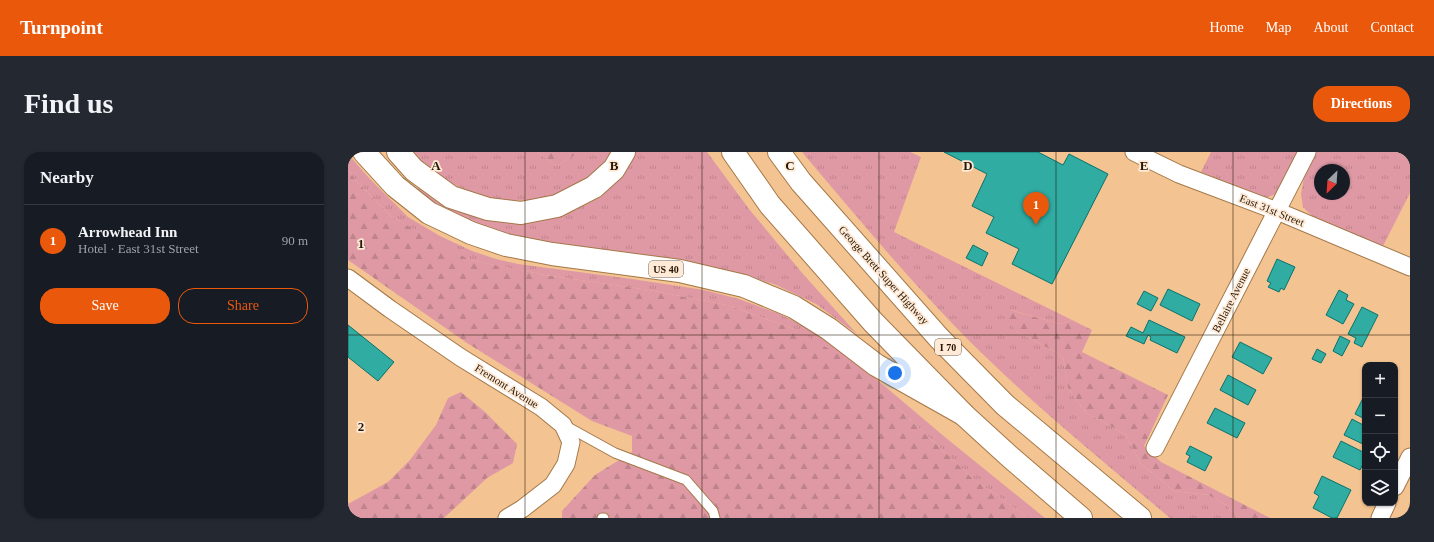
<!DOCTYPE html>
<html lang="en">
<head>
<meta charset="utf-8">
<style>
	body { margin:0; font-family:Georgia,serif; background:#242831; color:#f1f3f6 }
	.controls { position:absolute; right:12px; bottom:12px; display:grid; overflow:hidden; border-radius:8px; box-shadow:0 1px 3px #0004 }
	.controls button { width:36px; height:36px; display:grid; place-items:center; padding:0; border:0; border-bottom:1px solid #363941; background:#171b24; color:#f1f3f6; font:20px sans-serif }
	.compass { position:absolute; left:966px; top:12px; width:36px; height:36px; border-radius:50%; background:#171b24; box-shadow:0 1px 3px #0004; rotate:205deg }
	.you { position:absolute; left:547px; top:221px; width:14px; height:14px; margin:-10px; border:3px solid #fff; border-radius:50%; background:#1a73e8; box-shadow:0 0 0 6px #1a73e833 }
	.badge { display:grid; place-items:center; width:26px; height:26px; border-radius:50%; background:#ea580c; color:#fff; font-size:13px; font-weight:700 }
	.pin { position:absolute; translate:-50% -33px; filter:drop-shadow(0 1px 2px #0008) }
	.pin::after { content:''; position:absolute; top:21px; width:14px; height:12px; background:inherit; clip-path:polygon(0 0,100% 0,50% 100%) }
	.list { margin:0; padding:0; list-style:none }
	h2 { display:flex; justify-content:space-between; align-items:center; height:52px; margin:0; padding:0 16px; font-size:17px }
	h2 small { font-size:13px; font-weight:400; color:#9ea1a6 }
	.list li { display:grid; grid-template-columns:26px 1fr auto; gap:12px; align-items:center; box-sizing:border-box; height:72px; padding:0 16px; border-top:1px solid #363941 }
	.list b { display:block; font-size:15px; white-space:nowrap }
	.list p { margin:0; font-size:13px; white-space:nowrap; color:#9ea1a6 }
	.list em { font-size:13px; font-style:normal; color:#9ea1a6 }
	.actions { display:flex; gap:8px; padding:12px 16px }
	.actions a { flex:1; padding:9px 0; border:1px solid #ea580c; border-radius:16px; text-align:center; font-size:14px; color:#ea580c }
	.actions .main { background:#ea580c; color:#fff }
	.icon { flex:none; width:22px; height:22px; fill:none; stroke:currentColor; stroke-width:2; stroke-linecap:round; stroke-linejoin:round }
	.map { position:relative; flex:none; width:1062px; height:366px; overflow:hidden; border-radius:16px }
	header { display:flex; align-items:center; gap:24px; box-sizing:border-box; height:56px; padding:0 20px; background:#ea580c; color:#fff }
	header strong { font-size:19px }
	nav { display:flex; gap:22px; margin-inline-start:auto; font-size:14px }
	.intro { display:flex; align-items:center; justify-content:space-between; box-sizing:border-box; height:96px; padding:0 24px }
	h1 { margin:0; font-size:28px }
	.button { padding:10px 18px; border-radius:16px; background:#ea580c; color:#fff; font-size:14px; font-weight:700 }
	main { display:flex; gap:24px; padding:0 24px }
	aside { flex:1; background:#171b24; border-radius:16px; box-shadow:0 1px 3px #0004 }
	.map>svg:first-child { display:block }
	.grass { fill:url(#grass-tufts); fill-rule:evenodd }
	.forest { fill:url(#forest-firs) }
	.building { fill:#30aca3; stroke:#09726b }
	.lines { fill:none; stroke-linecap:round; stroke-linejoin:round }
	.service-casing { stroke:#a47848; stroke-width:11 }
	.minor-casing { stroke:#a47848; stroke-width:19 }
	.motorway-casing { stroke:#a47848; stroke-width:24 }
	.service { stroke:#fff; stroke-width:9 }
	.minor { stroke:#fff; stroke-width:17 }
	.motorway { stroke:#fff; stroke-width:22 }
	.grid { fill:none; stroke:#271603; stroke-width:1; stroke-opacity:0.55 }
	.labels { text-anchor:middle; stroke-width:3.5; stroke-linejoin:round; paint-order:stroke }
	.shield { fill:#feead6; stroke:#685642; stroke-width:1 }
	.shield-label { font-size:10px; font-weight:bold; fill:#271603 }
	.street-label { font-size:11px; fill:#271603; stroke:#feead6 }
	.grid-label { font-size:13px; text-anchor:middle; font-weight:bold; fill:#271603; stroke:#feead6; stroke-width:3.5; stroke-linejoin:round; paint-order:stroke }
</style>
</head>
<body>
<header>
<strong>Turnpoint</strong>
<nav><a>Home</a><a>Map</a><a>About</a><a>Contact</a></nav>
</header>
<div class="intro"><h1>Find us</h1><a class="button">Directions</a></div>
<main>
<aside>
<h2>Nearby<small></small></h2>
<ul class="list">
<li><span class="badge">1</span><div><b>Arrowhead Inn</b><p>Hotel · East 31st Street</p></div><em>90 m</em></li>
</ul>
<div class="actions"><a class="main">Save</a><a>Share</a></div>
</aside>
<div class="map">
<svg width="1062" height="366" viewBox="0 0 1062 366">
	<defs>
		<pattern id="grass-tufts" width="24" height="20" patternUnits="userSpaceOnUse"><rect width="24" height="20" fill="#df99a5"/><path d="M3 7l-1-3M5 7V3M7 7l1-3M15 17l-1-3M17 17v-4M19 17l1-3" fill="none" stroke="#bf838c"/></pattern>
		<pattern id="forest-firs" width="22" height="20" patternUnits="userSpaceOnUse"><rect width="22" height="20" fill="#df99a5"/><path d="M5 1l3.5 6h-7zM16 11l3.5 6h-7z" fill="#bf838c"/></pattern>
	</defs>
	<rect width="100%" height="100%" fill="#f3c391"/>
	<!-- grass -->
	<g class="grass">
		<path d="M66 0H190L208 14 229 2V0H264C261 5 258 11 254 16 247 25 236 32 225 37 178 59 120 48 81 16 75 12 71 5 66 0Z"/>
		<path d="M286 0H359L401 57 455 122 509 182 468 152 426 132 375 118 191 91 140 79 105 63 68 38 72 35 124 63 154 70 183 69 217 63 253 45 274 23Z"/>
		<path d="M454 0H562L573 5 546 80 724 168 712 172 663 158 668 179 715 204 720 236 737 260 778 283 793 312 826 339 860 343 880 354 887 366H822C761 314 699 264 642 209 574 144 514 71 454 0Z"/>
		<path d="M863 0H949L928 42 917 46 853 20Z"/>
		<path d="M969 0H1062V41L1035 94 966 66 955 55 953 42 956 25ZM972 18H996V42H972Z"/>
		<path d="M0 2 21 26 60 65 92 84 124 99 148 107 170 112 284 127 356 138 391 147 432 162 466 180 501 204 598 286 697 366H681L624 326 547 253 446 177 379 153 301 138 197 123 121 108 44 65 11 32 0 18Z"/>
	</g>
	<!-- forest -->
	<g class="forest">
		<path d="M190 0H229V2L208 14Z"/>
		<path d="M0 18 11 32 44 65 122 108 197 123 301 138 379 153 446 177 488 201 547 253 624 326 681 366H214V359L247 323 284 300V284L244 269 119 191 0 108Z"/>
		<path d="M662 158 712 172 724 168 744 178 734 200 820 243 796 294 813 310 922 366H887L880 354 860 343 826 339 793 312 778 283 737 260 720 236 715 204 668 179 659 166Z"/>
		<path d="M113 240 137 260 169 292 165 311 139 326 96 366H0V352L40 330 62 308 88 273 100 246Z"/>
	</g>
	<!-- building -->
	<g class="building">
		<path d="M596 0H690L715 13 721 2 760 22 704 132 664 112 671 97 638 81 646 65 624 54 639 22Z"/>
		<path d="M625 93 640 101 634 114 618 106Z"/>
		<path d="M929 107 947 115 936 138 933 136 931 140 920 135 923 131 919 129Z"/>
		<path d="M820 137 852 152 844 169 812 153Z"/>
		<path d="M991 138 1000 143 998 148 1006 152 995 172 978 163Z"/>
		<path d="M796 139 810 146 803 159 789 152Z"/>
		<path d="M1014 155 1030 163 1014 195 1006 191 1008 186 1000 182Z"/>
		<path d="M801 168 837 185 829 201 802 188 803 185 800 183 796 192 778 184 783 175 795 181Z"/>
		<path d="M0 173 46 210 30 229 0 205Z"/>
		<path d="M992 184 1002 189 994 204 985 199Z"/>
		<path d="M892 190 924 206 915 222 884 205Z"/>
		<path d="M969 197 978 202 973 211 964 207Z"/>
		<path d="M880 223 908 238 900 253 872 238Z"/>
		<path d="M1015 246 1017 247V267L1007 262Z"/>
		<path d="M867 256 897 271 889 286 859 271Z"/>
		<path d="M1004 267 1017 274V293L996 283Z"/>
		<path d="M993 289 1017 301V308L1012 318 985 305Z"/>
		<path d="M842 294 864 305 857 319 839 310 842 304 838 302Z"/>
		<path d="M974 324 1003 338 989 366H984L965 356 971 344 966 341Z"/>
	</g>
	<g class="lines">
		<defs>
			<g id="service">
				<path d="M218 274 267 301 338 328 365 359 367 366"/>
				<path d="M254 366H256"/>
			</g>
			<g id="minor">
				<path d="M786 0 831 22 929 59 1062 115"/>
				<path d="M0 126 42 157 112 205 193 255 215 273 223 290 218 312 205 333 174 357 159 366"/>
				<path d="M807 296 959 0"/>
				<path d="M1047 335 1062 305"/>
				<path d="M1032 366 1039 351"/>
			</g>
			<g id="motorway">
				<path d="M16 0 47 34 81 61 123 81 158 93 204 102 332 119 396 134 446 155 481 177 528 213 615 262"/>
				<path d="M50 0 66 18 103 45 140 57 173 61 209 54 246 35 266 17 276 0"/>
				<path d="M385 0 422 53 525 170 615 262 661 304 733 366"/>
				<path d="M431 0 453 30 591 186 657 253 792 366"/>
			</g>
		</defs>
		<!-- service casing -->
		<use href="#service" class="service-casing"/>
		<!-- minor casing -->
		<use href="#minor" class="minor-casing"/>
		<!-- motorway casing -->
		<use href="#motorway" class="motorway-casing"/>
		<!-- service -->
		<use href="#service" class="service"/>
		<!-- minor -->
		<use href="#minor" class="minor"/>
		<!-- motorway -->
		<use href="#motorway" class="motorway"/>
	</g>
	<!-- grid -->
	<path class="grid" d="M177 0V366M354 0V366M531 0V366M708 0V366M885 0V366M0 183H1062"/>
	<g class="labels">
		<!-- shield labels -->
		<g class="shield">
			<rect x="301" y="109" width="34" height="16" rx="3"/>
			<rect x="587" y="187" width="26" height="16" rx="3"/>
		</g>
		<g class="shield-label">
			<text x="318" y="121">US 40</text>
			<text x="600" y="199">I 70</text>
		</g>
		<!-- street labels -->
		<g class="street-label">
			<text transform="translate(924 58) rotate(22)" y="4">East 31st Street</text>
			<text transform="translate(536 123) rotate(48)" y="4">George Brett Super Highway</text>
			<text transform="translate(883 148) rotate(-63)" y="4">Bellaire Avenue</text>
			<text transform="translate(159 234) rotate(32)" y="4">Fremont Avenue</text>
		</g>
	</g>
	<g class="grid-label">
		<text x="88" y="18">A</text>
		<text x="266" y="18">B</text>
		<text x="442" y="18">C</text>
		<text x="620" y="18">D</text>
		<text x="796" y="18">E</text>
		<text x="13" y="96">1</text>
		<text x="13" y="279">2</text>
	</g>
</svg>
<div class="controls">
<button>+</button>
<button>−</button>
<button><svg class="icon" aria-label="locate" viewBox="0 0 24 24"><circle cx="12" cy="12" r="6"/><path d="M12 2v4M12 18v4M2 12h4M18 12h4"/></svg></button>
<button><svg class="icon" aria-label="layers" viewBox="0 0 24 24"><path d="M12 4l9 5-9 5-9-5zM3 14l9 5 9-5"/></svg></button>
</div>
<svg class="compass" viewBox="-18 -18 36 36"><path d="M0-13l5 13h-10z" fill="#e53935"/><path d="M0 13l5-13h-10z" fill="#9ea1a6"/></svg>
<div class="you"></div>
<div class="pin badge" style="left:688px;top:73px">1</div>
</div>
</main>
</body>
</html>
